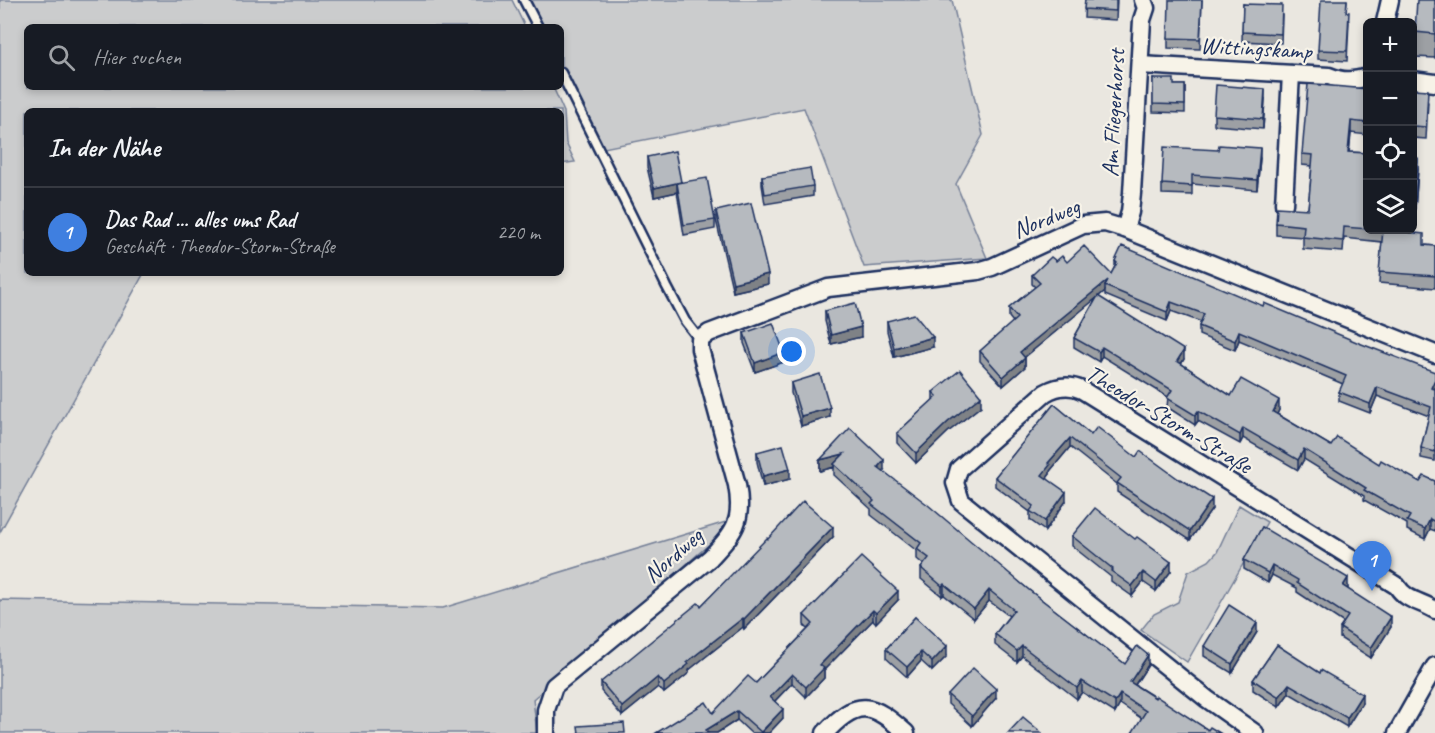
<!DOCTYPE html>
<html lang="de">
<head>
<meta charset="utf-8">
<style>
	body { margin:0; font-family:Caveat,sans-serif; background:#20242c; color:#f1f3f6 }
	.controls { position:absolute; right:18px; top:18px; display:grid; overflow:hidden; border-radius:9px; box-shadow:0 3px 9px #0003 }
	.controls button { width:54px; height:54px; display:grid; place-items:center; padding:0; border:0; border-bottom:2px solid #363941; background:#171b24; color:#f1f3f6; font:30px sans-serif }
	.you { position:absolute; left:792px; top:352px; width:21px; height:21px; margin:-15px; border:4px solid #fff; border-radius:50%; background:#1a73e8; box-shadow:0 0 0 9px #1a73e833 }
	.badge { display:grid; place-items:center; width:39px; height:39px; border-radius:50%; background:#919bb2; color:#fff; font-size:20px; font-weight:700 }
	.pin { position:absolute; translate:-50% -50px; filter:drop-shadow(0 2px 3px #0008) }
	.pin::after { content:''; position:absolute; top:32px; width:21px; height:18px; background:inherit; clip-path:polygon(0 0,100% 0,50% 100%) }
	.list { margin:0; padding:0; list-style:none }
	h2 { display:flex; justify-content:space-between; align-items:center; height:78px; margin:0; padding:0 24px; font-size:26px }
	h2 small { font-size:20px; font-weight:400; color:#9ea1a6 }
	.list li { display:grid; grid-template-columns:39px 1fr auto; gap:18px; align-items:center; box-sizing:border-box; height:90px; padding:0 24px; border-top:2px solid #363941 }
	.list b { display:block; font-size:22px; white-space:nowrap }
	.list p { margin:0; font-size:20px; white-space:nowrap; color:#9ea1a6 }
	.list em { font-size:20px; font-style:normal; color:#9ea1a6 }
	.icon { flex:none; width:33px; height:33px; fill:none; stroke:currentColor; stroke-width:2; stroke-linecap:round; stroke-linejoin:round }
	.map { position:relative; flex:none; width:1435px; height:733px; overflow:hidden }
	.search { position:absolute; background:#171b24; box-shadow:0 3px 9px #0003; left:24px; top:24px; width:540px; height:66px; display:flex; align-items:center; gap:15px; box-sizing:border-box; padding:0 21px; border-radius:9px; color:#9ea1a6; font-size:22px }
	.panel { position:absolute; background:#171b24; box-shadow:0 3px 9px #0003; left:24px; top:108px; width:540px; height:168px; border-radius:9px }
	.map>svg:first-child { display:block }
	.green { fill:#cbcccd; stroke:#737e96; stroke-width:1.5 }
	.lines { fill:none; stroke-linecap:round; stroke-linejoin:round }
	.service-casing { stroke:#1b2f5e; stroke-width:13 }
	.minor-casing { stroke:#1b2f5e; stroke-width:21 }
	.service { stroke:#f7f3e8; stroke-width:8 }
	.minor { stroke:#f7f3e8; stroke-width:16 }
	.wall { fill:#9da0a4; stroke:#1b2f5e; stroke-width:1.5 }
	.shaded-wall { fill:#7f8286; stroke:#1b2f5e; stroke-width:1.5 }
	.building { fill:#b6babf; stroke:#1b2f5e; stroke-width:1.5 }
	.labels { text-anchor:middle; stroke-width:4.5; stroke-linejoin:round; paint-order:stroke }
	.street-label { font-size:24px; fill:#1b2f5e; stroke:#f7f3e8 }
</style>
</head>
<body>
<div class="map">
<svg width="1435" height="733" viewBox="0 0 1435 733">
	<rect width="100%" height="100%" fill="#eae7e0"/>
	<filter id="ink" filterUnits="userSpaceOnUse"><feTurbulence type="fractalNoise" baseFrequency=".0167" numOctaves="2"/><feDisplacementMap in="SourceGraphic" scale="12" xChannelSelector="R" yChannelSelector="G"/><feConvolveMatrix kernelMatrix="1 2 1 2 8 2 1 2 1" color-interpolation-filters="sRGB"/></filter>
	<g filter="url(#ink)">
		<!-- green -->
		<g class="green">
			<path d="M0 0H512L525 27H27V87H553L564 112 566 143 575 162 561 164V111H27V273H144L0 532Z"/>
			<path d="M528 0H952L983 135 956 184 987 258 864 267 804 108 599 149 561 69V27H541Z"/>
			<path d="M1239 505 1267 522 1187 662 1141 630 1154 614 1178 602 1188 572 1209 561 1217 552Z"/>
			<path d="M739 518 533 699 537 733H0V600L443 608Z"/>
		</g>
		<g class="lines">
			<defs>
				<g id="service">
					<path d="M524 0 538 27"/>
					<path d="M561 73 667 287 685 321 700 340"/>
				</g>
				<g id="minor">
					<path d="M1385 22 1390 0"/>
					<path d="M1140 65 1329 76C1343 82 1353 81 1368 77"/>
					<path d="M1412 80 1435 83"/>
					<path d="M1284 204 1291 74"/>
					<path d="M1125 229 1130 212 1132 193 1142 20 1146 8 1143 0"/>
					<path d="M546 733V710L554 686 710 558C734 532 744 522 737 485L700 349V340L709 333 828 288 978 271 992 267 1083 225 1105 223 1125 229 1435 354"/>
					<path d="M825 733C858 697 872 703 906 733"/>
					<path d="M1255 733 1207 699 961 501 955 483 959 469 1045 393C1057 386 1069 384 1082 390L1397 586C1406 601 1421 601 1435 610"/>
					<path d="M1397 733 1435 666"/>
				</g>
			</defs>
			<!-- service casing -->
			<use href="#service" class="service-casing"/>
			<!-- minor casing -->
			<use href="#minor" class="minor-casing"/>
			<!-- service -->
			<use href="#service" class="service"/>
			<!-- minor -->
			<use href="#minor" class="minor"/>
		</g>
		<!-- wall -->
		<g class="wall">
			<path d="M1085 0H1117L1116 20 1084 18Z"/>
			<path d="M1202 0 1200 49 1168 48V38Z"/>
			<path d="M1347 0 1346 12 1349 22 1347 61 1318 59V50Z"/>
			<path d="M1435 0V58L1415 57V32Z"/>
			<path d="M1243 4 1282 15 1281 43 1242 41Z"/>
			<path d="M1153 79 1174 85H1185V113L1153 112Z"/>
			<path d="M1368 89V135L1351 133 1349 152 1368 153V230H1387L1424 245 1435 246V288L1379 283 1382 242 1344 238 1343 252 1303 249V237L1276 235V223L1308 209 1312 166 1302 165V154Z"/>
			<path d="M1413 89 1428 102 1426 139 1413 138Z"/>
			<path d="M1265 99 1263 129 1214 125V115Z"/>
			<path d="M1218 150 1260 158 1257 190 1192 184V195L1162 194V184Z"/>
			<path d="M647 157 681 183 715 220V229L684 235 677 192 654 197 647 167Z"/>
			<path d="M1413 157 1418 169 1415 209H1413Z"/>
			<path d="M762 176 813 186V196L765 204 762 185Z"/>
			<path d="M716 211 768 284 733 292 716 220Z"/>
			<path d="M1056 261 1067 262 1111 274 1115 266V261L1435 389V461L1421 458V448L1429 416 1377 396 1370 413 1339 401V392L1343 384 1239 340 1235 350 1199 335V326L1201 322 1171 311 1167 321 1105 295V291L1098 297 1184 359 1181 364 1231 396 1279 410 1277 414 1331 446 1379 464 1420 482 1435 481V531L1430 529 1425 539 1407 530V524L1364 500V496L1304 459 1298 470 1243 438 1240 444 1198 421 1195 425 1167 407 1168 397 1102 356 1099 362 1074 347V338L1096 298 1025 357V367L1003 386 980 361V351L1013 322 1009 317V308L1035 287 1032 284V275Z"/>
			<path d="M825 311 861 337 831 344 825 321Z"/>
			<path d="M887 321 933 347 894 357 887 331Z"/>
			<path d="M744 333 784 362 755 372 744 343Z"/>
			<path d="M791 383 830 417 801 426 791 393Z"/>
			<path d="M933 392 981 406 948 432 916 463 897 443V433L933 400Z"/>
			<path d="M1054 404 1091 435 1136 457 1180 480 1212 509 1190 540 1117 492V484L1070 447 1050 471V474L1047 478 1066 501 1045 531 1030 520V512L995 486V477Z"/>
			<path d="M757 452 790 479 763 486 757 462Z"/>
			<path d="M820 460 884 470 883 471 1029 590 1125 664 1148 665 1135 685 1208 730 1220 733 1141 718 1120 704 1115 713 1082 692 1077 699 1022 656 1017 662 995 645V634L1009 616 989 601 974 619 944 595 942 596 921 579V568L924 565 917 559V551L871 515V509L834 475V467L820 471Z"/>
			<path d="M1262 527 1348 588 1347 589 1391 627 1371 658 1340 638V628L1344 623 1297 592V588L1272 575 1268 583 1244 569V560Z"/>
			<path d="M1072 536 1171 571 1156 591 1143 582 1132 596 1111 581V577L1072 546Z"/>
			<path d="M833 537 744 629 743 627 689 670V673L664 693 658 687 622 716 601 691V682L701 606 768 539Z"/>
			<path d="M898 600 876 623 873 620 824 670V678L806 697 792 683 775 701 783 718 769 733H751L737 720 717 733H656L713 713 756 683 808 629 804 625V615Z"/>
			<path d="M915 617 947 656 932 671 921 661 907 677 886 658V649Z"/>
			<path d="M1257 632 1232 673 1204 656V646Z"/>
			<path d="M1277 645 1362 703 1347 727 1289 693 1279 707 1253 690V680Z"/>
			<path d="M948 695 996 698 972 726 948 704Z"/>
		</g>
		<!-- shaded-wall -->
		<g class="shaded-wall">
			<path d="M1265 89V99L1263 129V119Z"/>
			<path d="M1351 121V133L1348 164V152Z"/>
			<path d="M1260 148V158L1257 190V180Z"/>
			<path d="M1418 158V169L1415 209V197Z"/>
			<path d="M681 182V191L677 183V192L654 197V188Z"/>
			<path d="M768 274V284L733 292V283Z"/>
			<path d="M1108 280 1105 286V291L1020 361V352Z"/>
			<path d="M1171 302V311L1167 321V312Z"/>
			<path d="M861 327V337L831 344V335Z"/>
			<path d="M1239 331V340L1235 350V341Z"/>
			<path d="M933 337V347L894 357V348Z"/>
			<path d="M1102 347V356L1099 362V352Z"/>
			<path d="M1184 350V359L1177 371V361Z"/>
			<path d="M784 352V362L755 372V363Z"/>
			<path d="M1025 358V367L1003 386V377Z"/>
			<path d="M1435 379V388L1431 398V388Z"/>
			<path d="M1377 387V396L1370 413V404Z"/>
			<path d="M981 396V406L948 432 916 463V453L948 422Z"/>
			<path d="M1279 400V410L1273 422V412Z"/>
			<path d="M830 408V417L801 426V416Z"/>
			<path d="M1198 411V421L1195 425V415Z"/>
			<path d="M1243 428V438L1240 444V435Z"/>
			<path d="M1070 438V447L1050 471V474L1042 484V475L1048 463Z"/>
			<path d="M1304 449V459L1298 470V460Z"/>
			<path d="M844 454 834 464V467L820 471V460Z"/>
			<path d="M884 460V470L878 477V467Z"/>
			<path d="M790 469V479L763 486V476Z"/>
			<path d="M1066 492V501L1045 531V521Z"/>
			<path d="M1212 499V509L1190 540V531Z"/>
			<path d="M1430 519V529L1425 539V529Z"/>
			<path d="M833 527V537L744 629V619Z"/>
			<path d="M1171 562V571L1156 591V582Z"/>
			<path d="M1272 565V575L1268 583V573Z"/>
			<path d="M1143 572V582L1132 596V586Z"/>
			<path d="M1348 578V588L1343 596V586Z"/>
			<path d="M944 584V595L942 596V586Z"/>
			<path d="M989 590V601L974 619V609Z"/>
			<path d="M898 591V600L876 623V613Z"/>
			<path d="M873 610V620L824 670V678L806 697V687L820 665Z"/>
			<path d="M1391 617V627L1371 658V648Z"/>
			<path d="M743 618V627L689 670V673L664 693V684L687 662Z"/>
			<path d="M1257 623V632L1232 673V664Z"/>
			<path d="M947 646V656L932 671V662Z"/>
			<path d="M1022 646V656L1017 662V651Z"/>
			<path d="M921 652V661L907 677V667Z"/>
			<path d="M1148 655V665L1130 692V682Z"/>
			<path d="M792 674V683L770 706V697Z"/>
			<path d="M658 677V687L622 716V707Z"/>
			<path d="M1082 681V692L1077 699V688Z"/>
			<path d="M1289 684V693L1279 707V697Z"/>
			<path d="M996 689V698L972 726V716Z"/>
			<path d="M1120 694V704L1115 713V702Z"/>
			<path d="M1362 694V703L1347 727V718Z"/>
			<path d="M783 709V718L769 733H761Z"/>
			<path d="M737 711V720L717 733H706V730Z"/>
		</g>
		<!-- building -->
		<g class="building">
			<path d="M1085 0H1116V11L1084 9Z"/>
			<path d="M1169 0H1202L1200 39 1168 38Z"/>
			<path d="M1321 0H1347L1346 12H1349L1347 51 1318 50Z"/>
			<path d="M1417 0H1435V34L1415 32Z"/>
			<path d="M1243 4 1282 5 1281 34 1242 32Z"/>
			<path d="M1153 79H1174V85H1185V105L1153 104Z"/>
			<path d="M1308 84 1368 89V123L1351 121 1348 152 1368 153V229L1344 227 1343 241 1303 237 1304 226 1276 223 1277 207 1308 209 1313 155 1302 154Z"/>
			<path d="M1216 85 1265 89 1263 119 1214 115Z"/>
			<path d="M1413 89 1428 90 1426 127 1413 126Z"/>
			<path d="M1219 145 1260 148 1257 180 1192 175V186L1162 184 1164 147 1218 150Z"/>
			<path d="M675 151 681 182 654 188 647 157Z"/>
			<path d="M1413 157 1418 158 1415 197H1413Z"/>
			<path d="M810 168 813 186 765 194 762 176Z"/>
			<path d="M707 178 715 220 684 225 677 183Z"/>
			<path d="M751 203 768 274 733 283 716 211Z"/>
			<path d="M1375 230H1386L1424 234V245L1435 246V276L1379 272 1383 230Z"/>
			<path d="M1084 246 1111 274 1117 263 1115 261 1122 246 1263 306 1264 303 1359 343 1435 372V379L1431 388 1435 389V452L1421 448 1431 407 1377 387 1370 404 1339 392 1346 376 1239 331 1235 341 1199 326 1204 314 1171 302 1167 312 1105 286 1108 280 1020 352 1025 358 1003 377 980 351 1017 318 1009 308 1040 283 1032 275 1051 257 1056 261 1062 256 1067 262Z"/>
			<path d="M1098 296 1184 350 1177 361 1231 396 1241 379 1279 400 1273 412 1331 446 1337 437 1379 464 1381 460 1420 482 1424 476 1435 481V522L1430 519 1425 529 1407 521 1410 516 1364 490 1366 488 1304 449 1298 460 1243 428 1240 435 1198 411 1195 415 1167 398 1172 390 1102 347 1099 352 1074 338Z"/>
			<path d="M855 303 861 327 831 335 825 311Z"/>
			<path d="M914 314 933 337 894 348 887 321Z"/>
			<path d="M773 323 784 352 755 363 744 333Z"/>
			<path d="M960 370 981 396 948 422 916 453 897 433 937 396 933 392Z"/>
			<path d="M820 374 830 408 801 416 791 383Z"/>
			<path d="M1054 404 1091 435 1097 427 1136 457 1140 451 1180 480 1181 479 1212 499 1190 531 1117 483 1121 478 1070 438 1048 463 1050 465 1042 475 1066 492 1045 521 1030 511 1034 506 995 477Z"/>
			<path d="M850 428 884 460 878 467 928 505 1029 590 1125 664 1137 646 1148 655 1130 682 1155 698 1156 696 1208 730 1210 727 1220 733H1132L1146 711 1120 694 1115 702 1082 681 1077 688 1022 646 1017 651 995 634 1014 610 989 590 974 609 944 584 942 586 921 568 929 558 917 549 921 543 871 504 874 501 834 464 844 454 820 460Z"/>
			<path d="M783 445 790 469 763 476 757 452Z"/>
			<path d="M803 501 833 527 744 619 743 618 687 662 689 664 664 684 658 677 622 707 601 682 698 603 701 606 767 538 768 539Z"/>
			<path d="M1095 508 1135 539 1137 537 1171 562 1156 582 1143 572 1132 586 1111 571 1113 569 1072 536Z"/>
			<path d="M1262 527 1348 578 1343 586 1391 617 1371 648 1340 628 1348 616 1297 583 1298 580 1272 565 1268 573 1244 560Z"/>
			<path d="M861 557 898 591 876 613 873 610 820 665 824 668 806 687 792 674 770 697 783 709 761 732 737 711 706 730 708 733H656L706 702 713 713 748 676 756 683 813 624 804 615Z"/>
			<path d="M1229 605 1257 623 1232 664 1204 646Z"/>
			<path d="M915 617 947 646 932 662 921 652 907 667 886 649Z"/>
			<path d="M1277 645 1320 673 1321 670 1362 694 1347 718 1289 684 1279 697 1253 680Z"/>
			<path d="M973 668 996 689 972 716 948 695Z"/>
			<path d="M1023 717 1042 733H1008Z"/>
			<path d="M624 723 625 733H579L578 726Z"/>
		</g>
	</g>
	<g class="labels">
		<!-- street labels -->
		<g class="street-label">
			<text transform="translate(1256 48) rotate(3)" y="8">Wittingskamp</text>
			<text transform="translate(1113 113) rotate(-87)" y="8">Am Fliegerhorst</text>
			<text transform="translate(1046 218) rotate(-22)" y="8">Nordweg</text>
			<text transform="translate(1169 419) rotate(31)" y="8">Theodor-Storm-Straße</text>
			<text transform="translate(673 555) rotate(-41)" y="8">Nordweg</text>
		</g>
	</g>
</svg>
<div class="controls">
<button>+</button>
<button>−</button>
<button><svg class="icon" aria-label="locate" viewBox="0 0 24 24"><circle cx="12" cy="12" r="6"/><path d="M12 2v4M12 18v4M2 12h4M18 12h4"/></svg></button>
<button><svg class="icon" aria-label="layers" viewBox="0 0 24 24"><path d="M12 4l9 5-9 5-9-5zM3 14l9 5 9-5"/></svg></button>
</div>
<div class="you"></div>
<div class="pin badge" style="left:1372px;top:591px;background:#3f7fe0">1</div>
<div class="search"><svg class="icon" aria-label="search" viewBox="0 0 24 24"><circle cx="10" cy="10" r="6"/><path d="M15 15l6 6"/></svg>Hier suchen</div>
<section class="panel">
<h2>In der Nähe<small></small></h2>
<ul class="list">
<li><span class="badge" style="background:#3f7fe0">1</span><div><b>Das Rad ... alles ums Rad</b><p>Geschäft · Theodor-Storm-Straße</p></div><em>220 m</em></li>
</ul>
</section>
</div>
</body>
</html>
